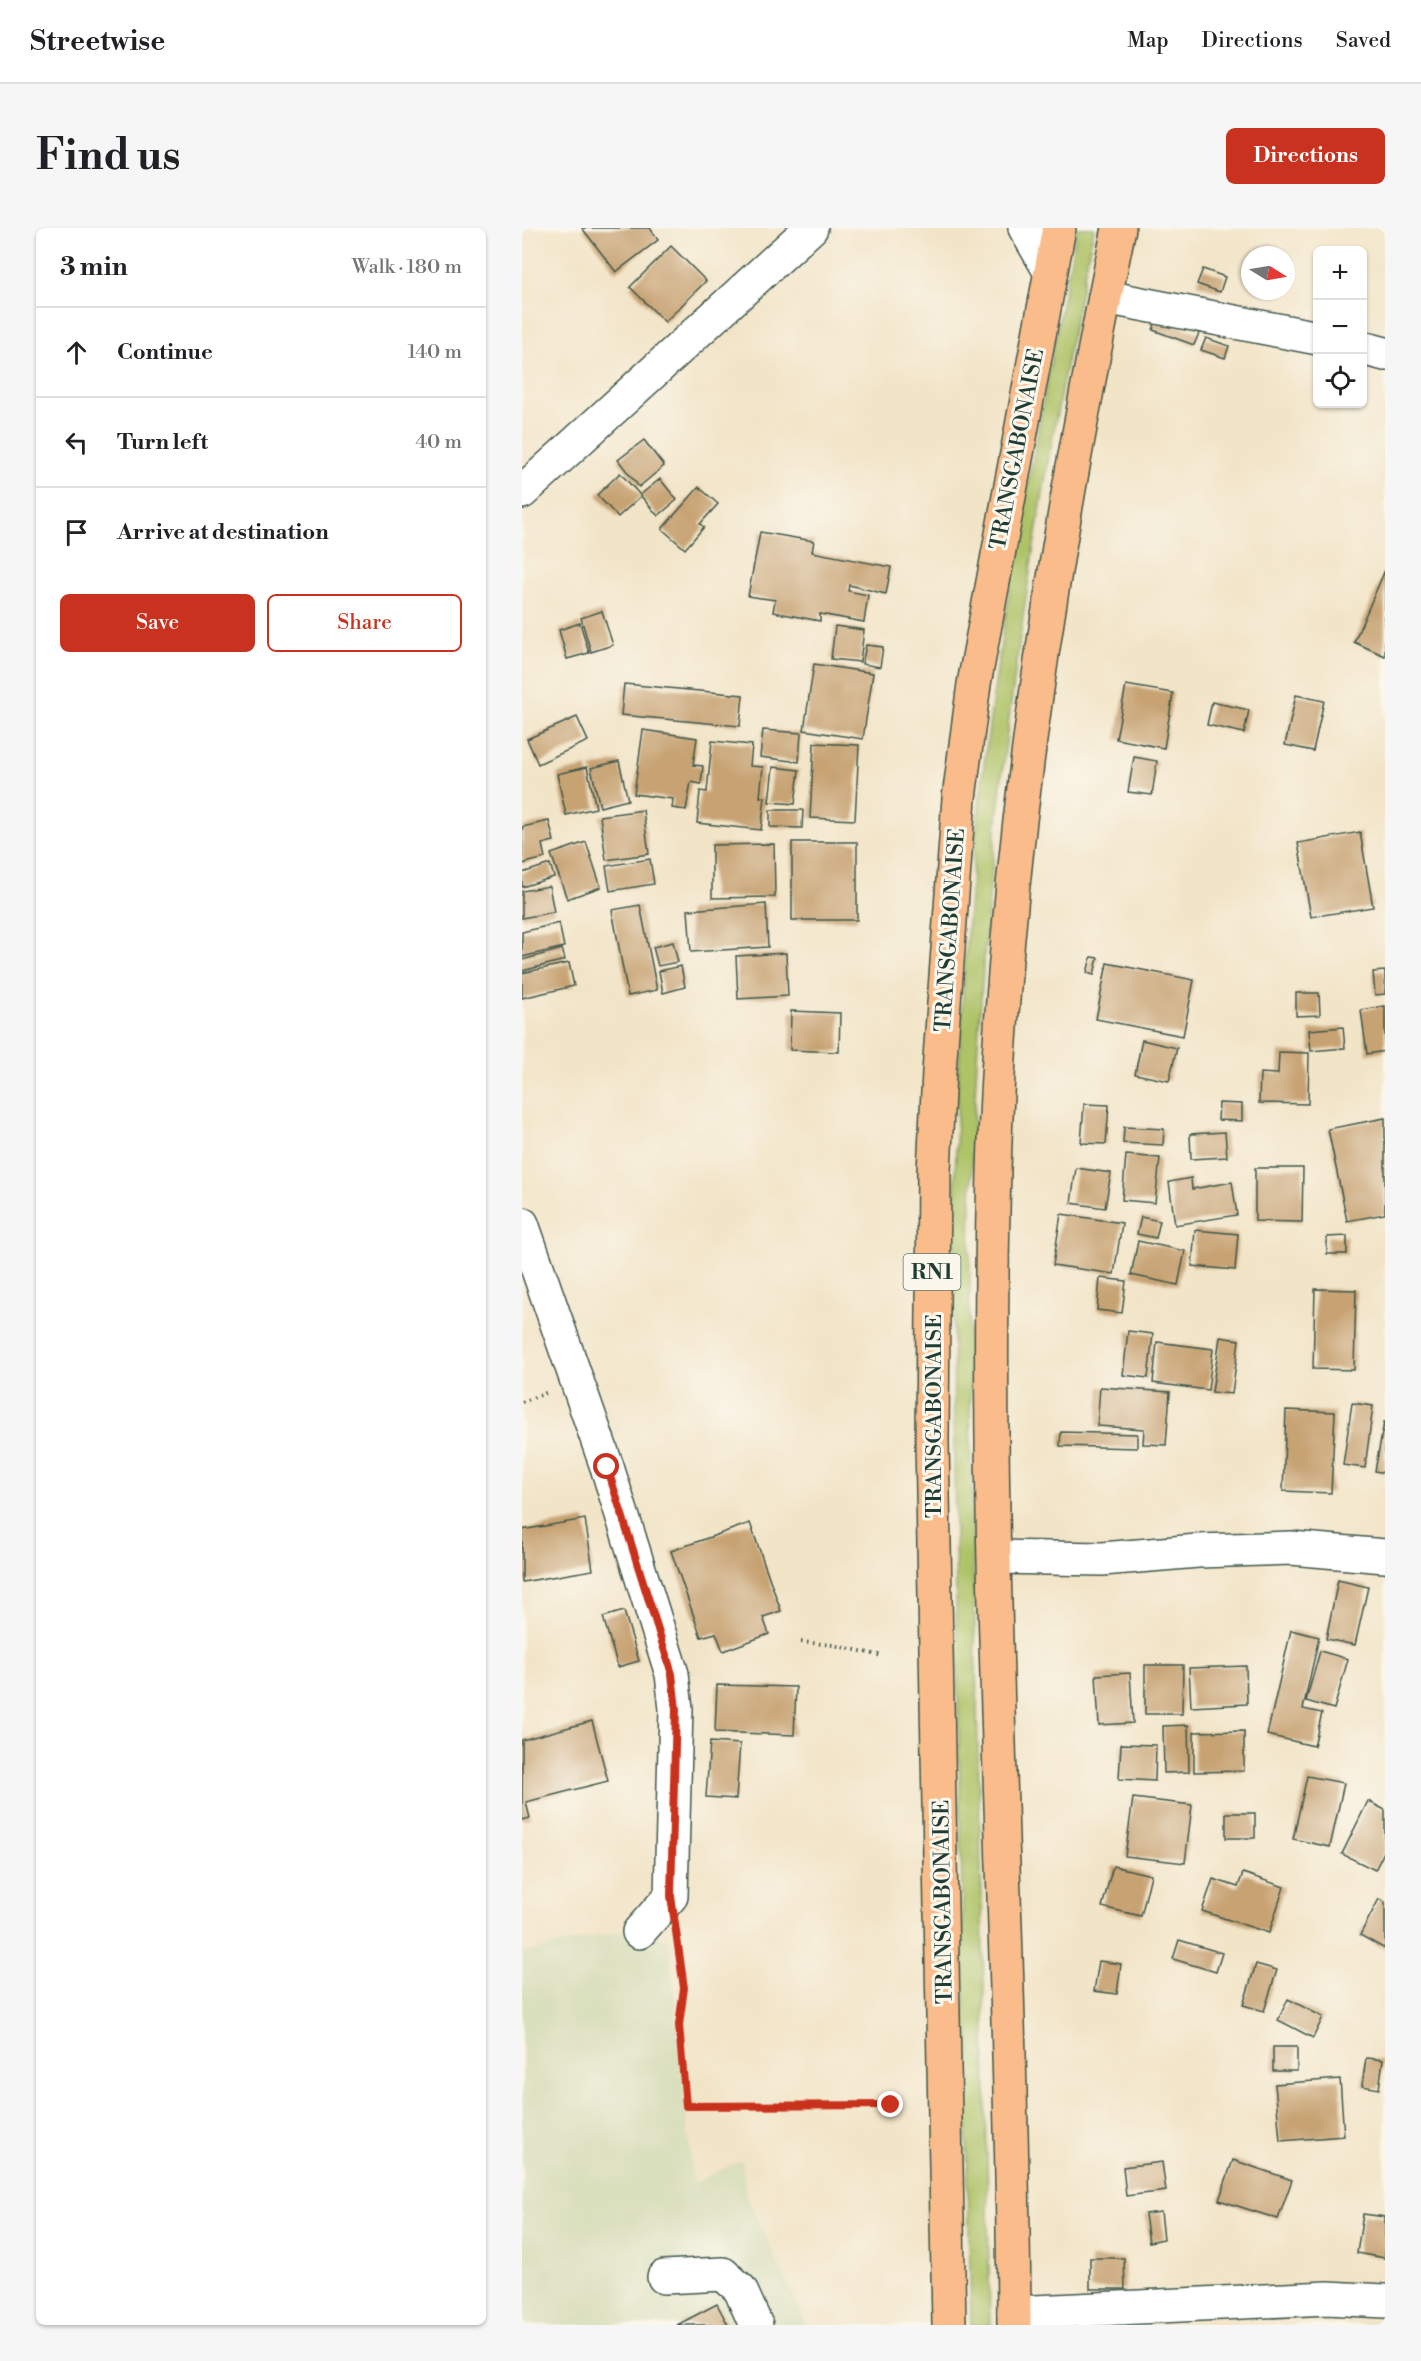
<!DOCTYPE html>
<html lang="en">
<head>
<meta charset="utf-8">
<style>
	body { margin:0; font-family:"Libre Bodoni",serif; background:#f6f6f6; color:#202124 }
	.controls { position:absolute; right:18px; top:18px; display:grid; overflow:hidden; border-radius:9px; box-shadow:0 2px 4px #0004 }
	.controls button { width:54px; height:54px; display:grid; place-items:center; padding:0; border:0; border-bottom:2px solid #e0e0e0; background:#fff; color:#202124; font:30px sans-serif }
	.compass { position:absolute; left:719px; top:18px; width:54px; height:54px; border-radius:50%; background:#fff; box-shadow:0 2px 4px #0004; rotate:101deg }
	.stop { position:absolute; width:18px; height:18px; margin:-14px; border:4px solid #c8321e; border-radius:50%; background:#fff }
	.stop.end { background:#c8321e; border-color:#fff; box-shadow:0 2px 6px #0008 }
	.list { margin:0; padding:0; list-style:none }
	h2 { display:flex; justify-content:space-between; align-items:center; height:78px; margin:0; padding:0 24px; font-size:26px }
	h2 small { font-size:20px; font-weight:400; color:#757577 }
	.list li { display:grid; grid-template-columns:39px 1fr auto; gap:18px; align-items:center; box-sizing:border-box; height:90px; padding:0 24px; border-top:2px solid #e0e0e0 }
	.list b { display:block; font-size:22px; white-space:nowrap }
	.list em { font-size:20px; font-style:normal; color:#757577 }
	.actions { display:flex; gap:12px; padding:18px 24px }
	.actions a { flex:1; padding:14px 0; border:2px solid #c8321e; border-radius:9px; text-align:center; font-size:21px; color:#c8321e }
	.actions .main { background:#c8321e; color:#fff }
	.icon { flex:none; width:33px; height:33px; fill:none; stroke:currentColor; stroke-width:2; stroke-linecap:round; stroke-linejoin:round }
	.map { position:relative; flex:none; width:863px; height:2097px; overflow:hidden; border-radius:9px }
	header { display:flex; align-items:center; gap:36px; box-sizing:border-box; height:84px; padding:0 30px; background:#fff; border-bottom:2px solid #e0e0e0 }
	header strong { font-size:28px }
	nav { display:flex; gap:33px; margin-inline-start:auto; font-size:21px }
	.intro { display:flex; align-items:center; justify-content:space-between; box-sizing:border-box; height:144px; padding:0 36px }
	h1 { margin:0; font-size:42px }
	.button { padding:15px 27px; border-radius:9px; background:#c8321e; color:#fff; font-size:21px; font-weight:700 }
	main { display:flex; gap:36px; padding:0 36px }
	aside { flex:1; background:#fff; border-radius:9px; box-shadow:0 2px 4px #0004 }
	.map>svg:first-child { display:block }
	.built { fill:#dadfbd }
	.green { fill:#aec266; stroke:#66804d; stroke-width:1.5 }
	.building { fill:#c7a373 }
	.lines { fill:none; stroke-linecap:round; stroke-linejoin:round }
	.minor-casing { stroke:#3f564a; stroke-width:36 }
	.highway-casing { stroke:#3f564a; stroke-width:36 }
	.path { stroke:#3f564a; stroke-width:4; stroke-dasharray:1.5 4.5; stroke-linecap:butt }
	.minor { stroke:#fff; stroke-width:33 }
	.highway { stroke:#f9bc8a; stroke-width:33 }
	.route { stroke:#c8321e; stroke-width:8 }
	.labels { text-anchor:middle; stroke-width:6; stroke-linejoin:round; paint-order:stroke }
	.shield { fill:#fbf7ec; stroke:#61756b; stroke-width:1.5 }
	.shield-label { font-size:21px; font-weight:bold; fill:#1f3d34 }
	.street-label { font-size:22px; fill:#1f3d34; stroke:#fbf7ec }
</style>
</head>
<body>
<header>
<strong>Streetwise</strong>
<nav><a>Map</a><a>Directions</a><a>Saved</a></nav>
</header>
<div class="intro"><h1>Find us</h1><a class="button">Directions</a></div>
<main>
<aside>
<h2>3 min<small>Walk · 180 m</small></h2>
<ul class="list">
<li><svg class="icon" aria-label="ahead" viewBox="0 0 24 24"><path d="M12 20V5M6 11l6-6 6 6"/></svg><div><b>Continue</b></div><em>140 m</em></li>
<li><svg class="icon" aria-label="left" viewBox="0 0 24 24"><path d="M17 20v-9H6M10 6l-5 5 5 5"/></svg><div><b>Turn left</b></div><em>40 m</em></li>
<li><svg class="icon" aria-label="arrive" viewBox="0 0 24 24"><path d="M6 21V4h12l-3 4 3 4H6"/></svg><div><b>Arrive at destination</b></div></li>
</ul>
<div class="actions"><a class="main">Save</a><a>Share</a></div>
</aside>
<div class="map">
<svg width="863" height="2097" viewBox="0 0 863 2097">
	<rect width="100%" height="100%" fill="#fbf7ec"/>
	<filter id="ink" filterUnits="userSpaceOnUse"><feTurbulence type="fractalNoise" baseFrequency=".0167" numOctaves="2"/><feDisplacementMap in="SourceGraphic" scale="12" xChannelSelector="R" yChannelSelector="G"/><feConvolveMatrix kernelMatrix="1 2 1 2 8 2 1 2 1" color-interpolation-filters="sRGB"/></filter>
	<filter id="wash" filterUnits="userSpaceOnUse"><feTurbulence type="fractalNoise" baseFrequency=".008" numOctaves="4" result="noise"/><feDisplacementMap in="SourceGraphic" scale="24" xChannelSelector="R" yChannelSelector="G"/><feGaussianBlur stdDeviation="1.35" result="paint"/><feColorMatrix in="noise" values="0 0 0 0 0 0 0 0 0 0 0 0 0 0 0 0 0 1.4 0 .05"/><feComposite in="paint" operator="in"/></filter>
	<g filter="url(#wash)">
		<rect width="100%" height="100%" fill="#f2e4c7"/>
		<!-- built -->
		<path class="built" d="M105 1702 147 1711 171 1955 220 1932 224 1967 285 2097H0V1725Z"/>
		<!-- green -->
		<path class="green" d="M555 0H572C505 311 460 625 450 943 444 1109 450 1275 454 1441 460 1660 465 1878 468 2097H449C444 1871 440 1645 435 1420 430 1155 426 890 452 626 473 416 514 208 555 0Z"/>
		<g id="blocks">
			<!-- building -->
			<g class="building">
				<path d="M60 0H128L136 12 94 44Z"/>
				<path d="M149 18 184 53 143 94 108 59Z"/>
				<path d="M681 41 703 49 698 64 675 56Z"/>
				<path d="M635 90 677 105 672 117 631 102Z"/>
				<path d="M684 110 707 118 703 130 679 122Z"/>
				<path d="M122 212 142 238 117 259 96 232Z"/>
				<path d="M98 245 119 268 96 289 75 267Z"/>
				<path d="M138 251 155 272 136 288 118 267Z"/>
				<path d="M177 259 196 276 178 296 182 299 163 321 140 301Z"/>
				<path d="M238 304 292 313 290 324 369 339 364 366 327 357 326 363 346 367 342 394 298 386V393L251 384 253 372 226 368Z"/>
				<path d="M863 342V428L832 414Z"/>
				<path d="M80 383 91 417 69 424 59 390Z"/>
				<path d="M58 395 67 425 45 431 37 402Z"/>
				<path d="M313 398 342 402 338 434 309 431Z"/>
				<path d="M344 417 361 419 358 439 340 436Z"/>
				<path d="M292 436 351 445 341 511 282 502Z"/>
				<path d="M102 456 221 467 218 498 99 487Z"/>
				<path d="M604 457 651 465 642 520 594 511Z"/>
				<path d="M774 467 802 473 791 523 763 517Z"/>
				<path d="M690 474 727 482 722 505 685 497Z"/>
				<path d="M55 489 66 513 16 536 5 511Z"/>
				<path d="M121 502 175 510 171 537 181 538 179 556 169 554 164 582 150 580 151 571 112 566Z"/>
				<path d="M241 502 279 505 277 534 238 529Z"/>
				<path d="M190 513 230 517 228 538 241 539 238 569H243L239 602 175 595 178 563 185 564Z"/>
				<path d="M292 515 337 517 333 592 288 590Z"/>
				<path d="M612 529 635 533 630 567 606 564Z"/>
				<path d="M97 533 106 572 78 579 69 540Z"/>
				<path d="M65 539 74 580 44 587 35 546Z"/>
				<path d="M251 539 277 542 273 576 247 574Z"/>
				<path d="M121 582 127 626 84 632 78 588Z"/>
				<path d="M248 582H281L280 600 248 599Z"/>
				<path d="M27 593 32 613 20 616 23 630 0 636V599Z"/>
				<path d="M838 604 851 679 789 689 776 615Z"/>
				<path d="M64 614 79 659 45 671 29 626Z"/>
				<rect x="270" y="614" width="65" height="78"/>
				<path d="M252 616 253 669 190 670V617Z"/>
				<path d="M128 631 132 656 88 663 84 638Z"/>
				<path d="M28 636 32 649 0 659V645Z"/>
				<path d="M27 658 32 684 0 690V663Z"/>
				<path d="M244 676 246 719 169 724 166 682Z"/>
				<path d="M118 677 135 762 106 768 90 682Z"/>
				<path d="M37 695 42 719 0 729V704Z"/>
				<path d="M151 714 156 734 136 738 131 719Z"/>
				<path d="M40 721 43 732 0 743V732Z"/>
				<path d="M264 725 266 768 216 771 214 728Z"/>
				<path d="M569 729 576 730 572 747 565 745Z"/>
				<path d="M47 735 52 758 0 770V745Z"/>
				<path d="M585 735 672 752 661 808 574 791Z"/>
				<path d="M159 738 163 759 141 765 137 743Z"/>
				<path d="M863 743V766L853 767 851 744Z"/>
				<path d="M774 765H797L798 787 774 788Z"/>
				<path d="M863 778V823L845 826 839 782Z"/>
				<path d="M269 783 318 785 317 824 268 822Z"/>
				<path d="M821 799 823 820 789 823 787 802Z"/>
				<path d="M620 812 655 820 647 853 613 846Z"/>
				<path d="M757 824 787 825 786 876 737 875 738 845 756 846Z"/>
				<path d="M697 875 720 876V893L696 892Z"/>
				<path d="M562 876 587 877 584 916 559 915Z"/>
				<path d="M863 890V986L825 993 806 901Z"/>
				<path d="M602 899 642 901 641 917 601 915Z"/>
				<path d="M703 904 705 929 669 931 668 906Z"/>
				<path d="M604 927 638 930 633 975 600 972Z"/>
				<path d="M554 940 589 945 583 980 549 975Z"/>
				<path d="M733 940H781L780 994 733 993Z"/>
				<path d="M669 950 670 961 710 954 715 987 653 997 647 954Z"/>
				<path d="M539 986 600 995 592 1046 531 1037Z"/>
				<path d="M619 989 638 993 634 1010 615 1006Z"/>
				<path d="M673 1002 716 1006 713 1042 670 1038Z"/>
				<path d="M825 1008V1026H805V1009Z"/>
				<path d="M616 1013 663 1023 656 1057 609 1047Z"/>
				<path d="M578 1050 604 1053 600 1085 575 1082Z"/>
				<path d="M793 1061 834 1062 832 1142 791 1141Z"/>
				<path d="M606 1103 631 1106 626 1150 601 1147Z"/>
				<path d="M698 1109 717 1112 710 1166 690 1164Z"/>
				<path d="M635 1114 691 1121 686 1162 631 1155Z"/>
				<path d="M578 1159 648 1164 644 1217 621 1216 622 1201 575 1198Z"/>
				<path d="M830 1175 851 1178 843 1240 821 1237Z"/>
				<path d="M764 1182 813 1184 809 1265 761 1263Z"/>
				<path d="M862 1194H863V1245L853 1243Z"/>
				<path d="M539 1204 615 1206V1220L538 1218Z"/>
				<path d="M63 1291 71 1342 0 1354V1302Z"/>
				<path d="M228 1295 259 1383 241 1389 247 1406 201 1423 194 1405 179 1409 149 1323Z"/>
				<path d="M816 1352 846 1359 833 1417 804 1411Z"/>
				<path d="M102 1383 117 1433 96 1439 81 1389Z"/>
				<path d="M769 1402 797 1409 781 1481 800 1485 792 1518 745 1507Z"/>
				<path d="M798 1423 826 1431 812 1481 784 1473Z"/>
				<path d="M623 1437H661L660 1486H623Z"/>
				<path d="M724 1438 725 1476 669 1479 667 1440Z"/>
				<path d="M608 1445 611 1495 577 1497 574 1447Z"/>
				<path d="M195 1457 274 1459 272 1507 193 1504Z"/>
				<path d="M70 1493 86 1553 4 1574 8 1590 0 1592V1512Z"/>
				<path d="M666 1497 667 1544 642 1545 641 1498Z"/>
				<path d="M722 1503V1543L672 1544V1504Z"/>
				<path d="M188 1514 218 1516 214 1571 184 1569Z"/>
				<path d="M599 1516 634 1517 633 1553 597 1551Z"/>
				<path d="M785 1548 822 1555 808 1619 771 1611Z"/>
				<path d="M611 1570 670 1577 663 1635 603 1628Z"/>
				<path d="M846 1573 863 1582V1622L853 1642 820 1626Z"/>
				<rect x="704" y="1585" width="29" height="25"/>
				<path d="M591 1638 629 1647 619 1688 580 1679Z"/>
				<path d="M721 1645 762 1659 747 1705 680 1683 691 1651 716 1659Z"/>
				<path d="M857 1671 863 1674V1721L838 1707Z"/>
				<path d="M657 1712 700 1725 694 1744 651 1731Z"/>
				<path d="M577 1733 599 1736 595 1766 572 1763Z"/>
				<path d="M734 1736 755 1742 742 1783 721 1777Z"/>
				<path d="M766 1771 801 1789 791 1810 756 1792Z"/>
				<rect x="751" y="1819" width="24" height="24"/>
				<path d="M844 1830 861 1832 857 1861 840 1858Z"/>
				<path d="M818 1851 822 1908 758 1913 753 1856Z"/>
				<path d="M711 1932 770 1952 756 1991 697 1972Z"/>
				<path d="M640 1934 644 1963 604 1968 601 1939Z"/>
				<path d="M639 1984 642 2011 627 2014 623 1986Z"/>
				<path d="M841 1986 863 1989V2030L835 2025Z"/>
				<path d="M568 2030H602L603 2061H568Z"/>
				<path d="M195 2076 206 2097H155Z"/>
			</g>
		</g>
	</g>
	<g filter="url(#ink)">
		<use href="#blocks" fill-opacity="0" stroke="#3f564a" stroke-width="1.5"/>
		<g class="lines">
			<defs>
				<g id="minor">
					<path d="M503 0 528 43"/>
					<path d="M583 69 796 110"/>
					<path d="M840 120 863 126"/>
					<path d="M0 264 289 0"/>
					<path d="M0 996 85 1239 150 1446 154 1481 149 1668 117 1704"/>
					<path d="M473 1329 580 1331 676 1323 769 1320 863 1328"/>
					<path d="M142 2049 201 2046 218 2061 234 2097"/>
					<path d="M492 2085 806 2070 863 2073"/>
				</g>
				<g id="highway">
					<path d="M427 2097 410 1213 412 943 417 844 437 570 452 456 537 0"/>
					<path d="M492 2097C490 1713 461 1328 472 943 481 625 533 311 597 0"/>
				</g>
			</defs>
			<!-- minor casing -->
			<use href="#minor" class="minor-casing"/>
			<!-- highway casing -->
			<use href="#highway" class="highway-casing"/>
			<!-- path -->
			<g class="path">
				<path d="M0 1174 26 1164"/>
				<path d="M279 1414 311 1417 361 1428"/>
				<path d="M155 1709 162 1759 157 1797 164 1878"/>
				<path d="M163 1878 369 1877"/>
			</g>
			<!-- minor -->
			<use href="#minor" class="minor"/>
			<!-- highway -->
			<use href="#highway" class="highway"/>
		</g>
	</g>
	<g class="lines" filter="url(#ink)">
		<!-- route -->
		<path class="route" d="M85 1239 150 1446 154 1481 149 1668 162 1760 157 1797 164 1878 369 1877"/>
	</g>
	<g class="labels">
		<!-- shield labels -->
		<rect class="shield" x="381.5" y="1026" width="57" height="36" rx="4.5"/>
		<g class="shield-label">
			<text x="410" y="1051">RN1</text>
		</g>
		<!-- street labels -->
		<g class="street-label">
			<text transform="translate(494 221) rotate(-79)" y="8">TRANSGABONAISE</text>
			<text transform="translate(427 702) rotate(-86)" y="8">TRANSGABONAISE</text>
			<text transform="translate(411 1188) rotate(-90)" y="8">TRANSGABONAISE</text>
			<text transform="translate(420 1674) rotate(-91)" y="8">TRANSGABONAISE</text>
		</g>
	</g>
</svg>
<div class="controls">
<button>+</button>
<button>−</button>
<button><svg class="icon" aria-label="locate" viewBox="0 0 24 24"><circle cx="12" cy="12" r="6"/><path d="M12 2v4M12 18v4M2 12h4M18 12h4"/></svg></button>
</div>
<svg class="compass" viewBox="-18 -18 36 36"><path d="M0-13l5 13h-10z" fill="#e53935"/><path d="M0 13l5-13h-10z" fill="#757577"/></svg>
<div class="stop" style="left:85px;top:1239px"></div>
<div class="stop end" style="left:369px;top:1877px"></div>
</div>
</main>
</body>
</html>
